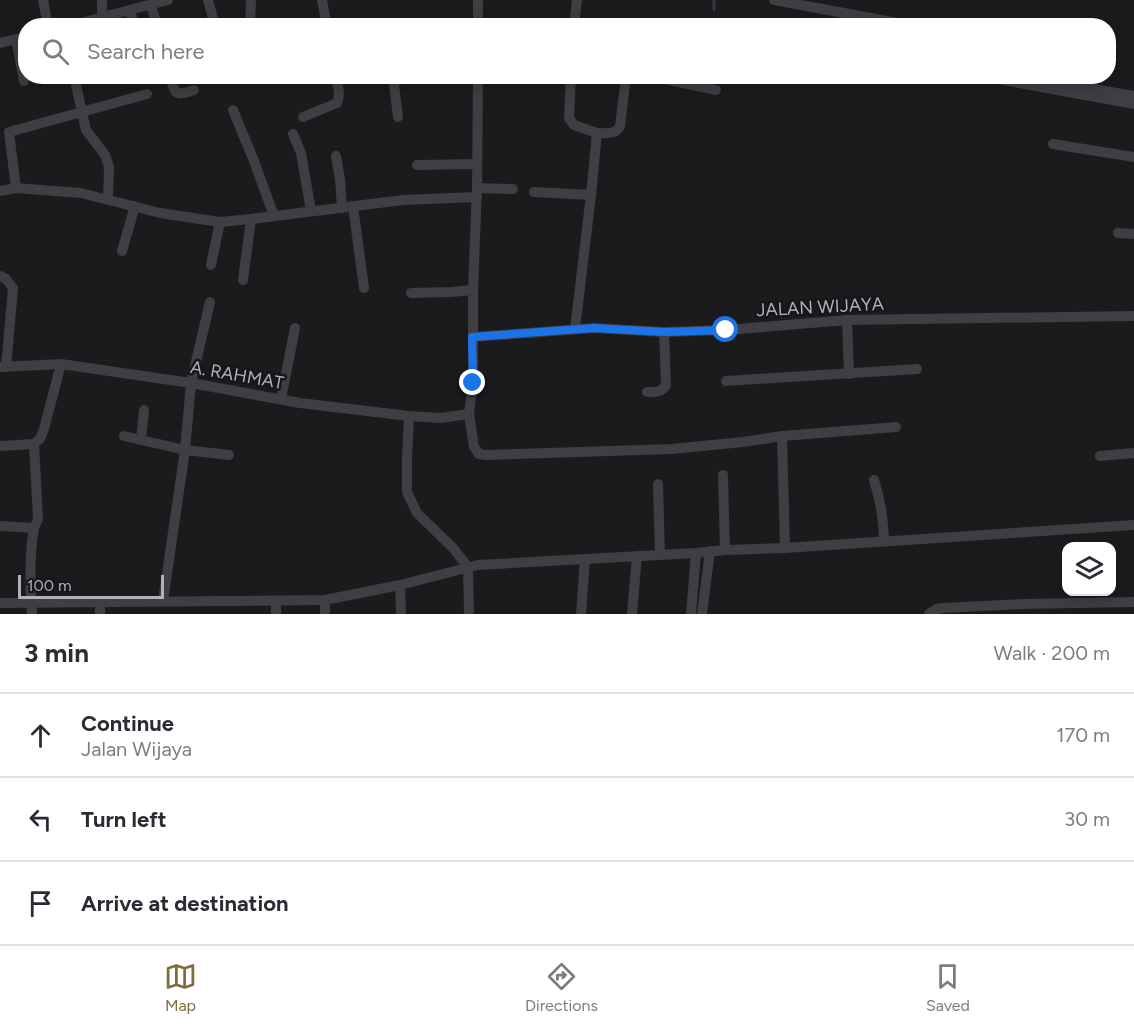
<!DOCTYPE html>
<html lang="en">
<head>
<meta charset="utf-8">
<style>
	body { margin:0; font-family:Figtree,sans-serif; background:#f7f7f7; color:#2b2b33 }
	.controls { position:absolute; right:18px; bottom:18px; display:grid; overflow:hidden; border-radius:12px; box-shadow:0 3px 15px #0003 }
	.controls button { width:54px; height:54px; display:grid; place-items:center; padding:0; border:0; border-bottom:2px solid #e1e1e2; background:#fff; color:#2b2b33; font:30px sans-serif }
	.scale { position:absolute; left:18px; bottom:15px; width:146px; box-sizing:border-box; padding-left:6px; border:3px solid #aeb1bb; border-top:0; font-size:16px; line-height:21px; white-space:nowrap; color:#aeb1bb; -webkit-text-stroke:4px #161518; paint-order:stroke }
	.stop { position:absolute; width:18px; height:18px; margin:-14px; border:4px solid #1a73e8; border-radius:50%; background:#fff }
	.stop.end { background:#1a73e8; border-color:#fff; box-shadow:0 2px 6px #0008 }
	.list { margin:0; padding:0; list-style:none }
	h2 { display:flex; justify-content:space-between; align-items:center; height:78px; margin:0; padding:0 24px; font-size:26px }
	h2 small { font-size:20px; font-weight:400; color:#7c7c81 }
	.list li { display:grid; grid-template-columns:39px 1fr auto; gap:18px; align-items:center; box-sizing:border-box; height:84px; padding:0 24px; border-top:2px solid #e1e1e2 }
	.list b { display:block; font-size:22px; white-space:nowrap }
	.list p { margin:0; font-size:20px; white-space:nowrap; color:#7c7c81 }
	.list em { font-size:20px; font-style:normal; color:#7c7c81 }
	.icon { flex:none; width:33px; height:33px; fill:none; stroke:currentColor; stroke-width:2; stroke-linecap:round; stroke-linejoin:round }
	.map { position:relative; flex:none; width:1134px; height:614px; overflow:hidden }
	.search { position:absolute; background:#fff; box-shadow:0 3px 15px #0003; left:18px; right:18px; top:18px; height:66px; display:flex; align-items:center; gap:15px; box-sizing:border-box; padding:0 21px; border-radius:24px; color:#7c7c81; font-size:22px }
	.sheet { height:330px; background:#fff }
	nav { display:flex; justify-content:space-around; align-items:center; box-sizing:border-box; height:84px; border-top:2px solid #e1e1e2; background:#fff; font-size:16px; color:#7c7c81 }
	nav a { display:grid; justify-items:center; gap:3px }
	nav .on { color:#806c3c }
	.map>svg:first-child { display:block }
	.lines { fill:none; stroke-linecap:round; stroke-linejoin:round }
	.stream { stroke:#313940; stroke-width:3 }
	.street { stroke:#3e3e43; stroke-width:10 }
	.route { stroke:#1a73e8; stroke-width:8 }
	.labels { text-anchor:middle; stroke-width:5; stroke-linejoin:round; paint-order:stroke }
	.street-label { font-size:18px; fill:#aeb1bb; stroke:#161518 }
</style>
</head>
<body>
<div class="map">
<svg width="1134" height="614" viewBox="0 0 1134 614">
	<rect width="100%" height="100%" fill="#1b1b1d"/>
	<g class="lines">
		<!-- stream -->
		<path class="stream" d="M714 10V0"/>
		<!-- street -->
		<g class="street">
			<path d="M43 0 48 26"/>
			<path d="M208 0 215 26"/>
			<path d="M322 0 327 26"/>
			<path d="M774 0 914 26"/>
			<path d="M151 5 157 26"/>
			<path d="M130 10 134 26"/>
			<path d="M102 18V0"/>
			<path d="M69 26 168 0"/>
			<path d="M250 26 251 0"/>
			<path d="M478 26V0"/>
			<path d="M574 26 577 0"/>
			<path d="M16 39 24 81"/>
			<path d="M0 43 26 37"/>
			<path d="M74 76 86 130 105 155 109 167 108 199"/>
			<path d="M170 76C175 96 176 96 194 90"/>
			<path d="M393 76 398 117"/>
			<path d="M478 76 477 188 473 290V383L469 414 474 447 479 454 486 455 672 449 743 442 782 436 896 427"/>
			<path d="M571 76 569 118 574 125 597 133"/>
			<path d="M651 76 716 90"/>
			<path d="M981 76 1134 104"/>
			<path d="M1042 76 1048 81 1134 96"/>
			<path d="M233 110 254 161 274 216"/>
			<path d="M303 117 337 103C341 94 338 86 335 76"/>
			<path d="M293 134 301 153 311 211"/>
			<path d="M1053 144 1134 157"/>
			<path d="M336 156 340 179 342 208"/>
			<path d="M417 165 477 164"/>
			<path d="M16 188 9 132 147 94"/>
			<path d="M477 188 513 189"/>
			<path d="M0 191 16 188 81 193 160 213 220 222 251 219 403 200 477 197"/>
			<path d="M534 192 591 195"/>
			<path d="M353 206 364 288"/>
			<path d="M1118 233 1134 234"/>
			<path d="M122 251 135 206"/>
			<path d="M211 265 220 222"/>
			<path d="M0 276 6 279 13 288 6 367"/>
			<path d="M243 280 251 219"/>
			<path d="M411 293 451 292 473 290"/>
			<path d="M847 320 849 374"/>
			<path d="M575 329 591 195 597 133C606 133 616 135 620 126L626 76"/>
			<path d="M473 337 594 328 664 332 726 330 847 320 1134 316"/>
			<path d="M0 367 61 364 191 383 300 403 409 416 440 418 469 414"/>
			<path d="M726 381 917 369"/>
			<path d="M647 392C655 392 661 393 666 385L664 332"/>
			<path d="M281 399 295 328"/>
			<path d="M409 416 407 458V492L417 513 453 548 468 567 469 614"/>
			<path d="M124 436 185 450 229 455"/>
			<path d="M782 436 785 548"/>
			<path d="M141 440 144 410"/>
			<path d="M34 444 38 519 34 528"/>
			<path d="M0 446 34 444 40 439 44 429 61 364"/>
			<path d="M1100 456 1134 453"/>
			<path d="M723 475 725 550"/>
			<path d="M874 480C881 502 883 518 884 541"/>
			<path d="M658 484 660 555"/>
			<path d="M0 526 34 528C29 555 30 586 32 614"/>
			<path d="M400 585 401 614"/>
			<path d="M325 600V614"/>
			<path d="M163 601 185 450 191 383 210 302"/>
			<path d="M0 603 325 600 400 585 478 565 696 553 725 550 785 548 1134 525"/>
			<path d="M100 614V602"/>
			<path d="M276 614V601"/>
			<path d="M581 614 585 559"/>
			<path d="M632 614 637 556"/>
			<path d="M691 614 696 553"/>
			<path d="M702 614 710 551"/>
			<path d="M929 614 937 609 943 608 1023 604 1134 602"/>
		</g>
	</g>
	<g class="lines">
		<!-- route -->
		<path class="route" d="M473 383 472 337 594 328 664 332 726 330"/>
	</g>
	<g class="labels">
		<!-- street labels -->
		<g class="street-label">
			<text transform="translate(820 307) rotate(-3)" y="6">JALAN WIJAYA</text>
			<text transform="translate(237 375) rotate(10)" y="6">A. RAHMAT</text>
		</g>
	</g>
</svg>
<div class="controls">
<button><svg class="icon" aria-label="layers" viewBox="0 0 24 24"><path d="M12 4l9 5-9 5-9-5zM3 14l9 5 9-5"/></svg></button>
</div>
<div class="scale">100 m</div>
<div class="stop" style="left:726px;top:330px"></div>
<div class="stop end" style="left:473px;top:383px"></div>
<div class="search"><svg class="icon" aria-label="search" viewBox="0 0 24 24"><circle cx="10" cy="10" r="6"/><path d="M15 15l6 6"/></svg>Search here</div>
</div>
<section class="sheet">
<h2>3 min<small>Walk · 200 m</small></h2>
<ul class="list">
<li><svg class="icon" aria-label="ahead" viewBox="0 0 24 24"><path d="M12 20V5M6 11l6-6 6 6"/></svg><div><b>Continue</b><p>Jalan Wijaya</p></div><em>170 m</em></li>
<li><svg class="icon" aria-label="left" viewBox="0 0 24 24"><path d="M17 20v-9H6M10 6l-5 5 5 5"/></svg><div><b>Turn left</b></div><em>30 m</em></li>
<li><svg class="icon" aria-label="arrive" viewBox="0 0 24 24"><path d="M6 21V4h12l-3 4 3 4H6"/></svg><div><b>Arrive at destination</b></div></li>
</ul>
</section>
<nav>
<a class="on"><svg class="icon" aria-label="map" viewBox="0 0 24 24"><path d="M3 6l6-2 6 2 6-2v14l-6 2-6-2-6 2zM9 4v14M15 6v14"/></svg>Map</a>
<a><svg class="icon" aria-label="directions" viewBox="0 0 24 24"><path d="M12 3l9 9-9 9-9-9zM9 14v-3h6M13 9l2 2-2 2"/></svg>Directions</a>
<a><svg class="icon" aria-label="saved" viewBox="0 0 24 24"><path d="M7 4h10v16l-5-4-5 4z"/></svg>Saved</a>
</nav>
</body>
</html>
